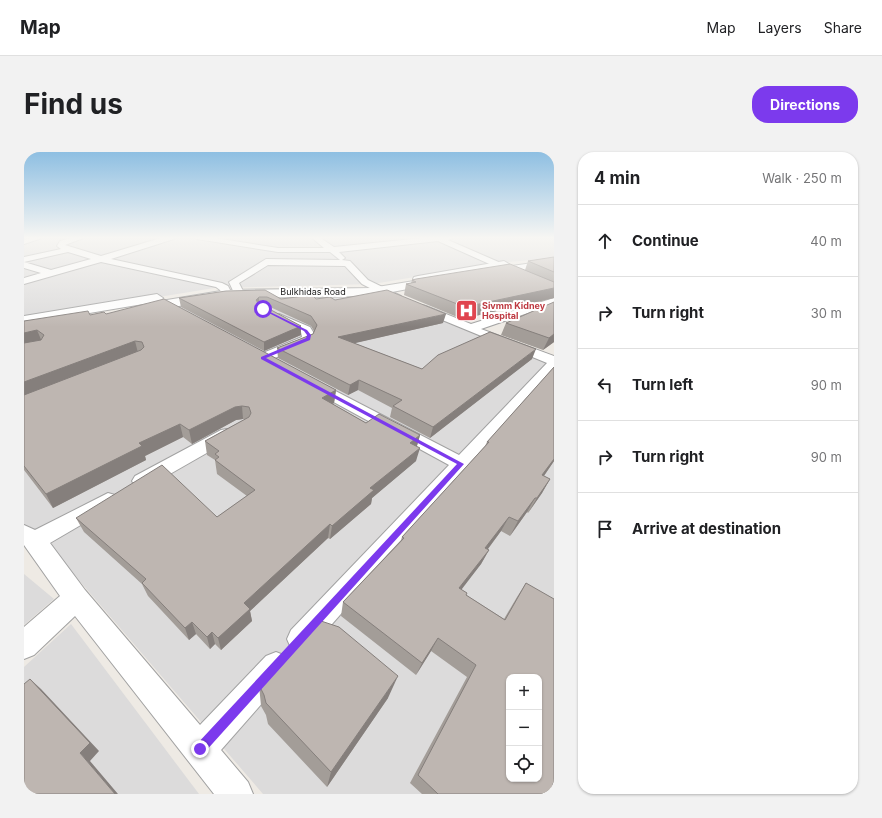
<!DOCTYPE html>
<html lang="en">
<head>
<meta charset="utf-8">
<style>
	body { margin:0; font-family:Inter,sans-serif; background:#f2f2f2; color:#202124 }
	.controls { position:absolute; right:12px; bottom:12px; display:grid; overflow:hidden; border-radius:8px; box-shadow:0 1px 3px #0004 }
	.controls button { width:36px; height:36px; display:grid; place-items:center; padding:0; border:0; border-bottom:1px solid #e0e0e0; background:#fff; color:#202124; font:20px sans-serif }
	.stop { position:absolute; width:12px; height:12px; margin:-9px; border:3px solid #7c3aed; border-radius:50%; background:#fff }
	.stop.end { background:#7c3aed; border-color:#fff; box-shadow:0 1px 4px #0008 }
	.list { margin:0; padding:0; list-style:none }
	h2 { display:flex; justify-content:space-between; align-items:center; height:52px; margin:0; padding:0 16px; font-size:17px }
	h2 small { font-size:13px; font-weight:400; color:#757577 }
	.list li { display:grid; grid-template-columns:26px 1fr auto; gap:12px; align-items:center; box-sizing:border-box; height:72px; padding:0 16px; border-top:1px solid #e0e0e0 }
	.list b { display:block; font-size:15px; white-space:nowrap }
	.list em { font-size:13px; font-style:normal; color:#757577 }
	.icon { flex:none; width:22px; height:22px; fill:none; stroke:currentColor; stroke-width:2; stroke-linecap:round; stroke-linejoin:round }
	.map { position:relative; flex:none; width:530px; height:642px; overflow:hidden; border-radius:16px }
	header { display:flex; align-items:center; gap:24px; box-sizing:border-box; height:56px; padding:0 20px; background:#fff; border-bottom:1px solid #e0e0e0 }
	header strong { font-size:19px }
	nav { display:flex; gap:22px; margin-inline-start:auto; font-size:14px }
	.intro { display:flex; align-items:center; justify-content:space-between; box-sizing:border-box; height:96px; padding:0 24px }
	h1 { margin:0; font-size:28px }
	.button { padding:10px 18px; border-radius:16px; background:#7c3aed; color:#fff; font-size:14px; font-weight:700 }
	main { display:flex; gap:24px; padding:0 24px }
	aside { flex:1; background:#fff; border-radius:16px; box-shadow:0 1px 3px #0004 }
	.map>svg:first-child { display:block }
	.residential { fill:#dcdbdb; fill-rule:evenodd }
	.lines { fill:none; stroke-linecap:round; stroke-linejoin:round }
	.minor-casing { stroke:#a2a2a2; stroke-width:2 }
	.tertiary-casing { stroke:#a2a2a2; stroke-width:2 }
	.minor { fill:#fff; fill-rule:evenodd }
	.tertiary { fill:#fff; fill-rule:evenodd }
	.wall { fill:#a39d98 }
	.shaded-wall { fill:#857f7c }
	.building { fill:#beb6b1; stroke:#857f7c; fill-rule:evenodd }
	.route { fill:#7c3aed }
	.labels { text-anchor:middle; stroke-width:4; stroke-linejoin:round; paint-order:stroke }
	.far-street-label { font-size:9px; fill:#1e1e1e; stroke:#fff }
	.far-health-label { font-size:9px; font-weight:bold; fill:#be3a42; stroke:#fff; text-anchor:start }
</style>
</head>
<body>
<header>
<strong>Map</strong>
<nav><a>Map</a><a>Layers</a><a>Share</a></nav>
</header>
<div class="intro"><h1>Find us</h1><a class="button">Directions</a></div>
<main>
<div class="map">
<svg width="530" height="642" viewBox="0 0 530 642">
	<rect width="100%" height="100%" fill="#eeeae4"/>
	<!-- residential -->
	<g class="residential">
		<path d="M0 85H530V106L474 111 349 132 190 136 0 167Z"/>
		<path d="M356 141 530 212V642H239L22 390 0 375V178L204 143ZM485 525H515V627H485Z"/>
		<path d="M0 422 30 447 0 473Z"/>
		<path d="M47 472 175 642H0V515Z"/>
	</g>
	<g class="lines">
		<defs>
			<g id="minor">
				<path d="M10 85H21L0 92V88Z"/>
				<path d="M51 85H62L41 93 77 104 140 85H151L150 87 87 107 198 131 204 134 208 142 203 145 199 144 196 138 192 135 77 110 0 132V126L17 121 0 116V105L37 97 33 94 36 89ZM44 100 67 107 27 118 0 110Z"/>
				<path d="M169 85H185L254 96H300L287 85H295L310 95 408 85H431L424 88 530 134V141L414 89 315 100 321 106 318 108 326 109 344 128 377 144 378 146 377 148H369L338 132 321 114 244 113 215 131 220 141 215 144 211 143 205 130 242 107 316 108 306 100H254L173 87Z"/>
				<path d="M530 146V152L457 177 530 204V219L287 496 277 500 267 496 263 487 267 478 425 313 284 236 282 233 284 230H294L435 303 523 211 394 158 393 156 398 153 402 154 447 172Z"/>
				<path d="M255 162 286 175 291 183 288 190 244 209H234L232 206 234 203 278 185 277 180 251 167 249 165Z"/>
				<path d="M203 277 209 278 212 282 209 286 125 334 118 336 111 334 108 329 111 324 197 278Z"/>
				<path d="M84 341 91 343 94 348 91 353 26 391 61 438 176 573 242 504 252 500 262 504 266 514 262 524 197 598 224 630 229 642H190L51 464 10 503 0 507V475L36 444 0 393V373L11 378Z"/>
			</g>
			<g id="tertiary">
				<path d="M530 108V114L466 123 462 122V118L414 127 416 129 414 131 410 132 347 144 203 146 119 160 113 156 119 152 203 138 347 136 390 129 389 127 390 125 394 124 480 109 485 112 481 115Z"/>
				<path d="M133 142 139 146 137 149 0 172V164Z"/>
			</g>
		</defs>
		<!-- minor casing -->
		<use href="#minor" class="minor-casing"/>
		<!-- tertiary casing -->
		<use href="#tertiary" class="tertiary-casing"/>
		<!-- minor -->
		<use href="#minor" class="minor"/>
		<!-- tertiary -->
		<use href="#tertiary" class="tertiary"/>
	</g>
	<!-- wall -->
	<g class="wall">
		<path d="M530 105V146L438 167 380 143 382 132 387 131 388 128 501 118 504 109Z"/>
		<path d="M202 139 257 147H292L311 148 419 171 330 191 398 217 508 207 406 286 366 265 368 256 334 238 324 243 254 206 253 196 289 182 290 179 287 174 244 154H238L277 183 240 199 157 155 155 146Z"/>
		<path d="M530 150V190L519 198 477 183 482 171Z"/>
		<path d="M82 162 312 238 310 251 309 252 342 271 396 283 393 294 392 309 348 346 347 352 306 387 304 386 226 459 228 469 197 498 191 492 186 497 172 482 165 488 124 444 118 432 60 380 52 366 193 365 223 344 193 322 191 308 183 303 181 289 221 267H219L212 268 168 292 159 285 121 304 122 308 29 356 0 318V169Z"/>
		<path d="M530 215V309L520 324 526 327 518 341 504 361 503 360 486 384 477 379 464 397 465 398 457 412 437 437 442 443 480 467 493 445 502 431 526 642H398L386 631 443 525 407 499 392 523 317 464 319 450 377 388 378 385 461 294 463 290Z"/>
		<path d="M235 533 364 546 303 635 244 572 242 563 237 554Z"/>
	</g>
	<!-- shaded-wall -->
	<g class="shaded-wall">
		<path d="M530 136V146L438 167 441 155Z"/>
		<path d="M235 145V154L232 148Z"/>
		<path d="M422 162 419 171 314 195V185Z"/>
		<path d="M277 174V183L240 199V190Z"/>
		<path d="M13 178 18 190 0 194V181Z"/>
		<path d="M530 182V190L519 198 525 186Z"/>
		<path d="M111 189 114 201 0 245V230Z"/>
		<path d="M512 197 508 207 406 286 409 275Z"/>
		<path d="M335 228 334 238 324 243 326 233Z"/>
		<path d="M312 238 310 251 297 258 298 246Z"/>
		<path d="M218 254 219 267 212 268 168 292 165 278 211 255Z"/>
		<path d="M156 272 159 285 121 304 122 308 29 356 22 342 115 291Z"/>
		<path d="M396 283 392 297 386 291Z"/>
		<path d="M396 296 392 309 348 346 347 352 306 387 308 374 346 336Z"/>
		<path d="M530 307V309L510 338 518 323Z"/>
		<path d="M526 327 518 341 504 361 513 346Z"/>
		<path d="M511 346 503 360 486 384 494 369Z"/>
		<path d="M485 365 477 379 454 410 461 396Z"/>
		<path d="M306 372 304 386 226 459 228 469 197 498 194 486 220 451Z"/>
		<path d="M465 398 457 412 428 450 435 436Z"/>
		<path d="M168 470 172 482 165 488 161 476Z"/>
		<path d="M188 480 191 492 186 497 183 485Z"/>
		<path d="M414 486 407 499 392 523 398 511Z"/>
		<path d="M374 524 364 546 303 635 307 620Z"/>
		<path d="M6 527 17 537 75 599 66 609 94 642H91L56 601Z"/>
	</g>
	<!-- building -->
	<g class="building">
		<path d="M530 105V120L504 109Z"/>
		<path d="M486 112 530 130V136L441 155 382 132 392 130 388 128 392 127Z"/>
		<path d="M241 138 257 147 288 143 292 147 306 145 311 148 363 138 422 162 314 185 398 217 414 203 466 180 512 197 409 275 369 254 378 248 335 228 326 233 253 196 289 182 293 173 287 164 243 145H235L232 148 234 151 277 174 240 190 155 146 202 139Z"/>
		<path d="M140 147 312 238 298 246 342 271 355 262 396 283 386 291 396 296 346 336 350 338 308 374 306 372 220 451 226 457 194 486 188 480 183 485 168 470 161 476 118 431 122 427 52 366 138 313 193 365 231 338 191 308 195 305 191 302 195 299 181 289 225 265 227 261 225 255 218 254 211 255 165 278 156 272 115 291 118 294 22 342 0 314V243L117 198 120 195 118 190 111 189 0 230V191L17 188 20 183 13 178 0 181V169L64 159 66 163 80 160 82 162Z"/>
		<path d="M530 150V182L525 186 482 171Z"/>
		<path d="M530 215V307L518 323 526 327 513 346H511L494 369 485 365 461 396 465 398 435 436 443 441 442 443 481 468 502 431 530 447V629L526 642H414L394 623 452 513 414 486 398 511 319 450 380 386 378 385 465 290H463ZM485 525H515V627H485Z"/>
		<path d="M294 468 315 475 374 524 307 620 242 551 240 543 235 533Z"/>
		<path d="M6 527 66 591 56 601 91 642H0V532Z"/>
	</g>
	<!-- sky -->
	<linearGradient id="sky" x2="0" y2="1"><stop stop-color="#8ebfe2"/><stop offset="0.49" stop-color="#f7f6f3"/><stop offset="1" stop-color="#f7f6f3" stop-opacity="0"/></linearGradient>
	<rect width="530" height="175" fill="url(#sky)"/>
	<!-- route -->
	<path class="route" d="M237 157H240L283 178 287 183 286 188 242 206 440 312 180 601 176 603 172 601 170 597 172 593 433 312 237 207V205L282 186 283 183 280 179Z"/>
	<!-- icons -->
	<defs>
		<symbol id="hospital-square" viewBox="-11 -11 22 22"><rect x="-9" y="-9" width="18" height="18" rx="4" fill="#e0444e" stroke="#fff"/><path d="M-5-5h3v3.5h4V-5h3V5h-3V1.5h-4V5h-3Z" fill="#fff"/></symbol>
	</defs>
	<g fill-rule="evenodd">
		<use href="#hospital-square" x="430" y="146" width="25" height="25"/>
	</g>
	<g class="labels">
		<!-- far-street labels -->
		<g class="far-street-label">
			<text x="289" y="143">Bulkhidas Road</text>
		</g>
		<!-- far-health labels -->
		<g class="far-health-label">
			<text x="458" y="157">Sivmm Kidney<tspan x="458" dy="10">Hospital</tspan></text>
		</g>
	</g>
</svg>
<div class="controls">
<button>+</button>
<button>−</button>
<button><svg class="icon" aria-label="locate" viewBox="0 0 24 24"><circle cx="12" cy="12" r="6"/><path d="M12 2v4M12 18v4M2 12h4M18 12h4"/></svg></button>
</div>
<div class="stop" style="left:239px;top:157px"></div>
<div class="stop end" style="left:176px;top:597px"></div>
</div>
<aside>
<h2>4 min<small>Walk · 250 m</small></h2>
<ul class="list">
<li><svg class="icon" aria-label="ahead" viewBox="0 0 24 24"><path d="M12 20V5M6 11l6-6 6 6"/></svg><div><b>Continue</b></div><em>40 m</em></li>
<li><svg class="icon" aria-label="right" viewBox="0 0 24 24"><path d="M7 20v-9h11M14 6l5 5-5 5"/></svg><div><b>Turn right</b></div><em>30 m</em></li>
<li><svg class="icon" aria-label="left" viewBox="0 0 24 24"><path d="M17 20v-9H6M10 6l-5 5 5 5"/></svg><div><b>Turn left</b></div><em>90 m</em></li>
<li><svg class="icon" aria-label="right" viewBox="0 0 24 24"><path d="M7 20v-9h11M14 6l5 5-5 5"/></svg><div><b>Turn right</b></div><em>90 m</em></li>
<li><svg class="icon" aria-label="arrive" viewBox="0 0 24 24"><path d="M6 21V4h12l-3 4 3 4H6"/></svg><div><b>Arrive at destination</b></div></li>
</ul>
</aside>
</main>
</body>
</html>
